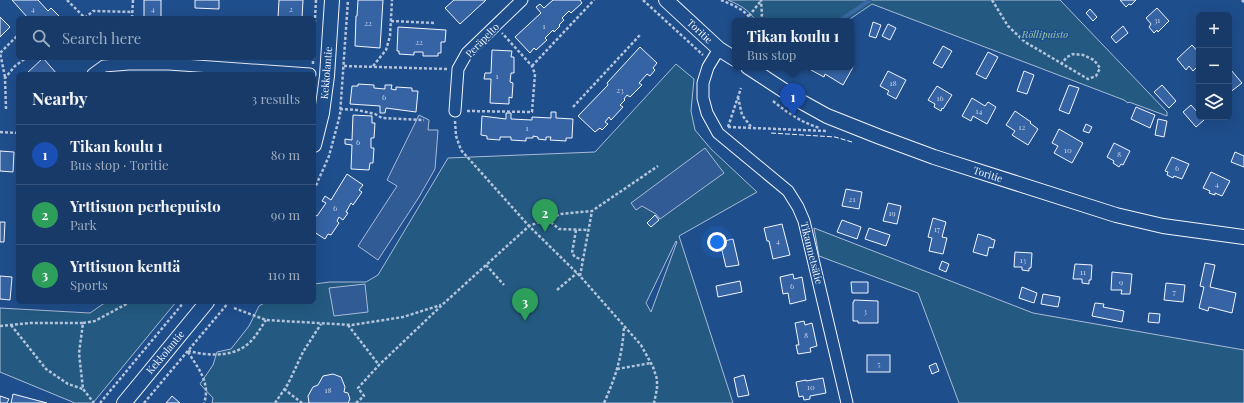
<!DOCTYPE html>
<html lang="en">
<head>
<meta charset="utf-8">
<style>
	body { margin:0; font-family:"Playfair Display",serif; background:#244571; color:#f1f3f6 }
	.controls { position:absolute; right:12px; top:12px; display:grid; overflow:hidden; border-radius:6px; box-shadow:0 4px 16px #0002 }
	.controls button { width:36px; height:36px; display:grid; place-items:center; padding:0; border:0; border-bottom:1px solid #36547d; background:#173a69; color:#f1f3f6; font:20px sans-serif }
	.you { position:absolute; left:717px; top:242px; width:14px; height:14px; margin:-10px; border:3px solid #fff; border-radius:50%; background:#1a73e8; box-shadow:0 0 0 6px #1a73e833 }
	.badge { display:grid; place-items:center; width:26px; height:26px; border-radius:50%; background:#bca0f2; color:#fff; font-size:13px; font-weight:700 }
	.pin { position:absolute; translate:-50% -33px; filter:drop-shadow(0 1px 2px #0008) }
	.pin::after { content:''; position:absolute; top:21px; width:14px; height:12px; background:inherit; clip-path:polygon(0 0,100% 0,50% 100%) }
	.popup { position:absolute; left:732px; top:18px; width:122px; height:52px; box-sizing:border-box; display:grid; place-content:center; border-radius:6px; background:#173a69; filter:drop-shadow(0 1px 3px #0005); font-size:13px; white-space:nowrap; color:#9eadc0 }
	.popup b { font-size:15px; color:#f1f3f6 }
	.popup::after { content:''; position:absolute; left:50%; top:100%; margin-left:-8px; border:8px solid transparent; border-top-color:#173a69 }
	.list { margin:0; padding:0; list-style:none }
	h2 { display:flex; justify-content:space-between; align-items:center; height:52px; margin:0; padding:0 16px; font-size:17px }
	h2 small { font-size:13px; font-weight:400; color:#9eadc0 }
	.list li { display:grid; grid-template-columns:26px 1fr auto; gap:12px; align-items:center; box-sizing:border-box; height:60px; padding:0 16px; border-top:1px solid #36547d }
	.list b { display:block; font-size:15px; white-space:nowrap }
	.list p { margin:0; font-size:13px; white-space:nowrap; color:#9eadc0 }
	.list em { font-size:13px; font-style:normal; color:#9eadc0 }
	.icon { flex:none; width:22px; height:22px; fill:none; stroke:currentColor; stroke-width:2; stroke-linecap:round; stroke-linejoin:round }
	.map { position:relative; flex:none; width:1244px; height:403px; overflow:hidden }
	.search { position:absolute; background:#173a69; box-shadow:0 4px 16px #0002; left:16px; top:16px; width:300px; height:44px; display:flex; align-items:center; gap:10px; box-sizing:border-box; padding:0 14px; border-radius:6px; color:#9eadc0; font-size:15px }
	.panel { position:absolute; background:#173a69; box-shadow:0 4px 16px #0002; left:16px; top:72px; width:300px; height:232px; border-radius:6px }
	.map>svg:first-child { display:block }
	.green { fill:#245a82; stroke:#a8bbd7; fill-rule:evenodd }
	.parking { fill:#305b95; stroke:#a8bbd7 }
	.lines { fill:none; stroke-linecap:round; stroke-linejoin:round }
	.stream { stroke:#3b69a3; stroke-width:4 }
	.building { fill:#3563a3; stroke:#f2f6ff }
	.minor-casing { stroke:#f2f6ff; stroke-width:13 }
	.tertiary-casing { stroke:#f2f6ff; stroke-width:16 }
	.path { stroke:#b3c4dc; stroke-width:2.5; stroke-dasharray:3 2; stroke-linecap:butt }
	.minor { stroke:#1f4e8c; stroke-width:11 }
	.tertiary { stroke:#1f4e8c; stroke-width:14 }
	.fence { stroke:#f2f6ff; stroke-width:1; stroke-dasharray:5 2; stroke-linecap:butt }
	.labels { text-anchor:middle; stroke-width:3; stroke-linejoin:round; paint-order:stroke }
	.number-label { font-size:8px; fill:#c3d1e8 }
	.street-label { font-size:10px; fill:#f2f6ff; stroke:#1f4e8c }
	.park-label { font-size:10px; font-style:italic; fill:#97c8a6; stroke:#1f4e8c }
</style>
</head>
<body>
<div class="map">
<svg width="1244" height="403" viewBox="0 0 1244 403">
	<rect width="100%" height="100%" fill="#1f4e8c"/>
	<!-- green -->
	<g class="green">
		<path d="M728 0H1060L1167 112V116L1129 102 1128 103 1124 100 872 4 847 21H756C749 10 740 5 728 0Z"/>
		<path d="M676 64 694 79 691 111 695 130 711 149 757 192 679 236 733 403H212L213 398 200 384 213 365 217 352 231 349 249 326 259 306 266 302H314V284L330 282H366L378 275 448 158 595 152ZM676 241 677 242 651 312 646 303Z"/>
		<path d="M814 228 1033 313 1244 350V403H959L918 293 819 256Z"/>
		<path d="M106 302H176L93 403H75L0 372V308L90 313Z"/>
	</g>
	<!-- parking -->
	<g class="parking">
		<path d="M419 115 429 120 428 130H438L435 169 419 197 378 260 358 246 397 186 387 180Z"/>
		<path d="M705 148 724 173 660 219 656 214 642 206 636 210 631 203Z"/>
		<path d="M365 284 368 312 334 316 329 288Z"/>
	</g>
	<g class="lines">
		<!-- stream -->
		<path class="stream" d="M839 21 870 0"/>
	</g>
	<!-- building -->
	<g class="building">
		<path d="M12 0H38L48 11 51 8 61 18H28Z"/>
		<rect x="144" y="0" width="17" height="18"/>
		<path d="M195 0H219V9L195 8Z"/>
		<path d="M279 0H303L302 18H278Z"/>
		<path d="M358 0H383L380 48 355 46 356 16H357Z"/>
		<path d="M454 0H486L460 24 445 8Z"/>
		<path d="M553 0H580L582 3 571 13 569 11 562 18 564 20 559 25 560 26 554 32 553 30 545 38 547 40 536 50 534 48 530 53 515 37 541 13 536 7 540 4 544 8Z"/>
		<path d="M1120 0H1136L1131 5 1129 4 1126 7Z"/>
		<path d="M1157 8 1169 21 1158 32 1157 30 1154 33 1149 27 1151 24 1146 18Z"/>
		<path d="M1090 9 1097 17 1093 21 1086 13Z"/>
		<path d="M0 17 10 27 0 37Z"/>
		<path d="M873 22 881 25 876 38 869 36Z"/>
		<path d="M888 24 896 28 890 40 882 36Z"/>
		<path d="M1123 26 1128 33 1116 43 1111 37Z"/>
		<path d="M398 27 446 30 445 42H441V53H438V56H423V52H414V55L399 54V51H397Z"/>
		<path d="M1192 45 1199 53V65L1193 71 1189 66 1186 70 1177 59Z"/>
		<path d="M943 46 952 51 942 68 933 63Z"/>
		<path d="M640 47 657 63 653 68 655 70 650 76 647 74 639 83 642 85 630 97 627 95 624 99 625 100 620 105 623 107 611 120 609 117 605 122 608 124 602 130 600 128 595 132 578 116 608 85 607 83Z"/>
		<path d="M492 50 512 51 511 57H514V73H511L510 82 513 83 512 98 509 97V104L490 103 491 79H484L485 73H491Z"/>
		<path d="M988 52 998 57 986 79 976 74Z"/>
		<path d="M43 58 57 74H26Z"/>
		<path d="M851 65 853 66 852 69 843 85 825 74 824 77 811 70 813 67H851Z"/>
		<path d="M1231 70 1242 83 1229 93V71Z"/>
		<path d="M888 71 906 80 896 99 887 94 889 91 880 86Z"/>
		<path d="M1024 71 1034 75 1027 94 1017 91Z"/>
		<path d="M358 84 374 85V88L385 89V85H392L391 89 396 90V87L412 88V91H418L416 112 386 108 385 113H380V106L350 104 352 86H358Z"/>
		<path d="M1069 85 1079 88 1069 114 1059 110Z"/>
		<path d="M1162 85 1176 101 1169 108 1154 92Z"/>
		<path d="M937 86 952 95 943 109 942 108 941 111 934 107 935 104 928 100Z"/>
		<path d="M972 98 985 106 988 102 996 107 987 124 973 116 971 121 962 116Z"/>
		<path d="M1191 105 1199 114V117H1201L1204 120 1196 127 1183 112Z"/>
		<path d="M1136 107 1155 115 1150 128 1131 119Z"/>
		<path d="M1015 111 1031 122 1030 123 1038 129 1028 145 1012 135 1015 131 1006 125Z"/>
		<path d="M551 112H556V118L573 119 572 138H566V141L550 140 551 137H546V140L538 139V137L533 136V138H526V141L511 140V137H500V140L487 139V136L481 135 482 116 506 119V113H511V119L532 120V117L551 118Z"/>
		<path d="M353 115 372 116V123H375L374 138H371V148H374L373 163H370L369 170 351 169 352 145 345 144V139L352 140Z"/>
		<path d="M1158 119 1167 121 1164 137 1155 135Z"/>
		<path d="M1086 124 1092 127 1089 133 1083 131Z"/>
		<path d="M1059 129 1083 143 1072 163 1054 153 1058 146 1052 143Z"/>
		<path d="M1114 143 1130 151 1123 165 1121 164 1119 167 1113 163 1114 161 1107 157Z"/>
		<path d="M0 151 14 152 13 172 0 171Z"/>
		<path d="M1235 152 1244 156V167L1231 162Z"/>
		<path d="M1172 157 1189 164 1182 179 1174 176 1173 178 1167 175 1168 172 1165 171Z"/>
		<path d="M1211 172 1230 181 1222 196 1215 193V195L1209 193 1210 191 1203 188Z"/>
		<path d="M347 174 363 185 359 190 362 192 353 205 351 203 346 212 348 213 343 220 339 217 337 221 339 223 331 235 328 234 325 239 314 232V217L315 215 317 216 326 203 322 201 325 196 331 200Z"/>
		<path d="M846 189 862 192 859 209 842 206Z"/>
		<path d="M888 203 901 206 897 224 883 221Z"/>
		<path d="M655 215 659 220 651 227 647 223Z"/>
		<path d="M933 218 946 222 942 237 947 238 943 254 929 251 932 238 928 237Z"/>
		<path d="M842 220 861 227 857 239 837 232Z"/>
		<path d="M0 222H5L4 242H0Z"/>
		<path d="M782 224 790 255 773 259 769 241H767L764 228Z"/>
		<path d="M869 228 890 235 886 246 865 239Z"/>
		<path d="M978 234 991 238V239L995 240 993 248 989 247 987 256 973 252Z"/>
		<path d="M733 239 739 265 726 267 720 242Z"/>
		<path d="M1015 252 1032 253 1031 268H1029V271L1022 270V267H1014Z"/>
		<path d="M942 261 949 264 946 272 939 269Z"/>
		<path d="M1205 263 1215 265 1210 287 1236 293 1232 313 1209 307 1208 311 1199 308 1204 287 1200 286Z"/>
		<path d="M1075 264 1092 265 1091 280H1089V284L1082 283V279H1073Z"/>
		<path d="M1112 272 1132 274 1130 294H1121L1122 290H1111Z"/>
		<path d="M793 274 794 279 802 277 806 300 790 304 788 293 783 294 780 277Z"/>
		<path d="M0 276 12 277 10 300 0 299Z"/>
		<path d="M740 281 742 292 718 297 716 286Z"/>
		<path d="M851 282H868V293H852Z"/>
		<path d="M1166 283 1185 285 1183 302 1164 300Z"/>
		<path d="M1022 287 1037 293 1034 303 1019 298Z"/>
		<path d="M1043 294 1060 297 1058 307 1041 304Z"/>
		<path d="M854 300 878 301V323H858V321H853V302H854Z"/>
		<path d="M1095 303 1104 304 1103 307 1124 311 1122 322 1092 316Z"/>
		<path d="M1149 313 1160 314 1159 323 1148 322Z"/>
		<path d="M804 321 805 325 812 323 817 346 810 348 811 352 798 354 796 345H799L795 323Z"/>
		<rect x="867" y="355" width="23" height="17"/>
		<path d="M936 363 939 371 932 374 929 366Z"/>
		<path d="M333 374 341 377 345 387 344 392 348 393 350 399 348 403H309L308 396 313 387 318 385 323 376Z"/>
		<path d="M744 375 749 395 738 397 734 378Z"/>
		<path d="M823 378 826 393 810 396V399L804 400 803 396 799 397 796 382 806 380V381Z"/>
		<path d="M13 394 47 403H11Z"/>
		<path d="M0 396 9 399 7 403H0Z"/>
		<path d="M172 396 180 403H166Z"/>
	</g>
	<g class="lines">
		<defs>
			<g id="minor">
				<path d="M719 49 708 67 703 83V98L707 113 718 133 788 191 798 207 804 221 847 403"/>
				<path d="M93 74 104 66 129 64H169L310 74"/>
				<path d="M455 111 458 69 467 53 522 0"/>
			</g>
			<g id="tertiary">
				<path d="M666 0 719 49 735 59"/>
				<path d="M748 67 800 101 827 116 880 137 934 157 1116 215 1163 226 1244 237"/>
				<path d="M314 145 322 113 327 76 332 0"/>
				<path d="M124 403 207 302"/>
			</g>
		</defs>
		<!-- minor casing -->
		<use href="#minor" class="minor-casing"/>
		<!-- tertiary casing -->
		<use href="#tertiary" class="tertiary-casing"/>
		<!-- path -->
		<g class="path">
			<path d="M67 0 85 18"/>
			<path d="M643 0 703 55"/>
			<path d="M721 0C733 5 746 10 752 21"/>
			<path d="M992 0 1008 26 1025 42 1088 79 1096 76 1100 68 1094 60 1083 55 1073 54 1067 57 1062 63"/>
			<path d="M1242 0 1244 2"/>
			<path d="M749 16 760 2"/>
			<path d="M85 18 93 11 133 12"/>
			<path d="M132 18 133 0"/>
			<path d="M391 21 434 23"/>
			<path d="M759 21 762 15 761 0"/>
			<path d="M314 38 316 0"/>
			<path d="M313 64V58"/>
			<path d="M344 66 447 69"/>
			<path d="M373 66 386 50 390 36 392 0"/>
			<path d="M532 66 594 0"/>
			<path d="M5 77 0 53 18 35"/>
			<path d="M738 97 742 115 752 128"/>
			<path d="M773 101C788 113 802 123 820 128"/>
			<path d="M573 107 640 35"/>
			<path d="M6 109 5 78 15 66 26 58"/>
			<path d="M340 109 357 110 375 114 382 118 424 120"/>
			<path d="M467 111 532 112 535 74 532 66 502 33"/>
			<path d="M455 121 456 136 461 150 529 226 580 276 641 345 653 367 657 379V389L654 403"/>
			<path d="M728 127 827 131"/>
			<path d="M728 127 741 88"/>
			<path d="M0 132 18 133"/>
			<path d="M314 190 329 156 340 115 348 0"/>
			<path d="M547 219 559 229 588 230"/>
			<path d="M576 230 572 253 575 257 583 260"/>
			<path d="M486 265 504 285"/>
			<path d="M580 276 592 211"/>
			<path d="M557 290 577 273"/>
			<path d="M234 308 266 320 352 325 403 317 441 305"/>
			<path d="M83 323 95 321 130 302"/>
			<path d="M11 325 46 369 68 384 83 389"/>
			<path d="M348 325 379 365"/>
			<path d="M0 326 30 323H83L79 353 83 389 94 403"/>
			<path d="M188 351C209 356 235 358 251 341 257 335 261 327 266 320"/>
			<path d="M188 352C198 368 211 383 204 403"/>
			<path d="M617 369 651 363"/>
			<path d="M284 389 302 403"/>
			<path d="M100 403 184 302"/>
			<path d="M144 403 229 302"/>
			<path d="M275 403 288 384 303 352 321 324"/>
			<path d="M356 403 364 396 358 388 379 365 442 305 529 226 561 214 592 211 658 166"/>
			<path d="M604 403C616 376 622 357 624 327"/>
		</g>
		<!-- minor -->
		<use href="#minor" class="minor"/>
		<!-- tertiary -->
		<use href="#tertiary" class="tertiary"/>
		<!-- fence -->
		<path class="fence" d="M771 133 835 137 852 142"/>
	</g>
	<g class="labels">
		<!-- number labels -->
		<g class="number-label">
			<text x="33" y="12">4</text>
			<text x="153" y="12">4</text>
			<text x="291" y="12">2</text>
			<text x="1157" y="23">31</text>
			<text x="368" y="26">22</text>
			<text x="544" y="29">1</text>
			<text x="419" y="45">22</text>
			<text x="497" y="79">1</text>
			<text x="893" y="86">18</text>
			<text x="620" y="93">23</text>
			<text x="384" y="100">6</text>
			<text x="940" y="101">16</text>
			<text x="979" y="114">14</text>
			<text x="1022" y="130">12</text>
			<text x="527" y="131">1</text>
			<text x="358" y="145">6</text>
			<text x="1068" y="153">10</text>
			<text x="1119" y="157">8</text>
			<text x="1177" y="171">6</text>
			<text x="1217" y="187">4</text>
			<text x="852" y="202">21</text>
			<text x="335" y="211">6</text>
			<text x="892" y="216">19</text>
			<text x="937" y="232">17</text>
			<text x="778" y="244">4</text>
			<text x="1023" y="263">13</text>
			<text x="1083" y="275">11</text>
			<text x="1121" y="285">9</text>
			<text x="792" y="289">6</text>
			<text x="1174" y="295">7</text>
			<text x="865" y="314">3</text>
			<text x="806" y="338">8</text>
			<text x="879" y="367">5</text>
			<text x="811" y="390">10</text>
			<text x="328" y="393">18</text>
		</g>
		<!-- street labels -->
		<g class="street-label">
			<text transform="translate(700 31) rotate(43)" y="4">Toritie</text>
			<text transform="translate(482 40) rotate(-46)" y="4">Peräpelto</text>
			<text transform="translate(326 73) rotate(-85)" y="4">Kekkolantie</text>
			<text transform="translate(988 174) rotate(18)" y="4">Toritie</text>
			<text transform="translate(812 253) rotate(76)" y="4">Tikanmetsätie</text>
			<text transform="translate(165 352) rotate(-50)" y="4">Kekkolantie</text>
		</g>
		<!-- park labels -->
		<g class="park-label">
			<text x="1045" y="38">Röllipuisto</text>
		</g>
	</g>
</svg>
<div class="controls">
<button>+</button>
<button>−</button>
<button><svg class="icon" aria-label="layers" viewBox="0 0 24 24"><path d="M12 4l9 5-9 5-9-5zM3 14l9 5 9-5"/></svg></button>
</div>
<div class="you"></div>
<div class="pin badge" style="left:793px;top:116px;background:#1a4fb4">1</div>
<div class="popup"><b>Tikan koulu 1</b>Bus stop</div>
<div class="pin badge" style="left:545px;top:232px;background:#2e9e5b">2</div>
<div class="pin badge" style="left:525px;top:321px;background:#2e9e5b">3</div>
<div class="search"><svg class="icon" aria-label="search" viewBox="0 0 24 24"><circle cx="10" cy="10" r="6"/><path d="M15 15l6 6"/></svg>Search here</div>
<section class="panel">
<h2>Nearby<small>3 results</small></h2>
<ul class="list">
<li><span class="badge" style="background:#1a4fb4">1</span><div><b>Tikan koulu 1</b><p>Bus stop · Toritie</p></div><em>80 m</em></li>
<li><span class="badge" style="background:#2e9e5b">2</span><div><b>Yrttisuon perhepuisto</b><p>Park</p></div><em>90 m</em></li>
<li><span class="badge" style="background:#2e9e5b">3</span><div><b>Yrttisuon kenttä</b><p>Sports</p></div><em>110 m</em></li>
</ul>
</section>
</div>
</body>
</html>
